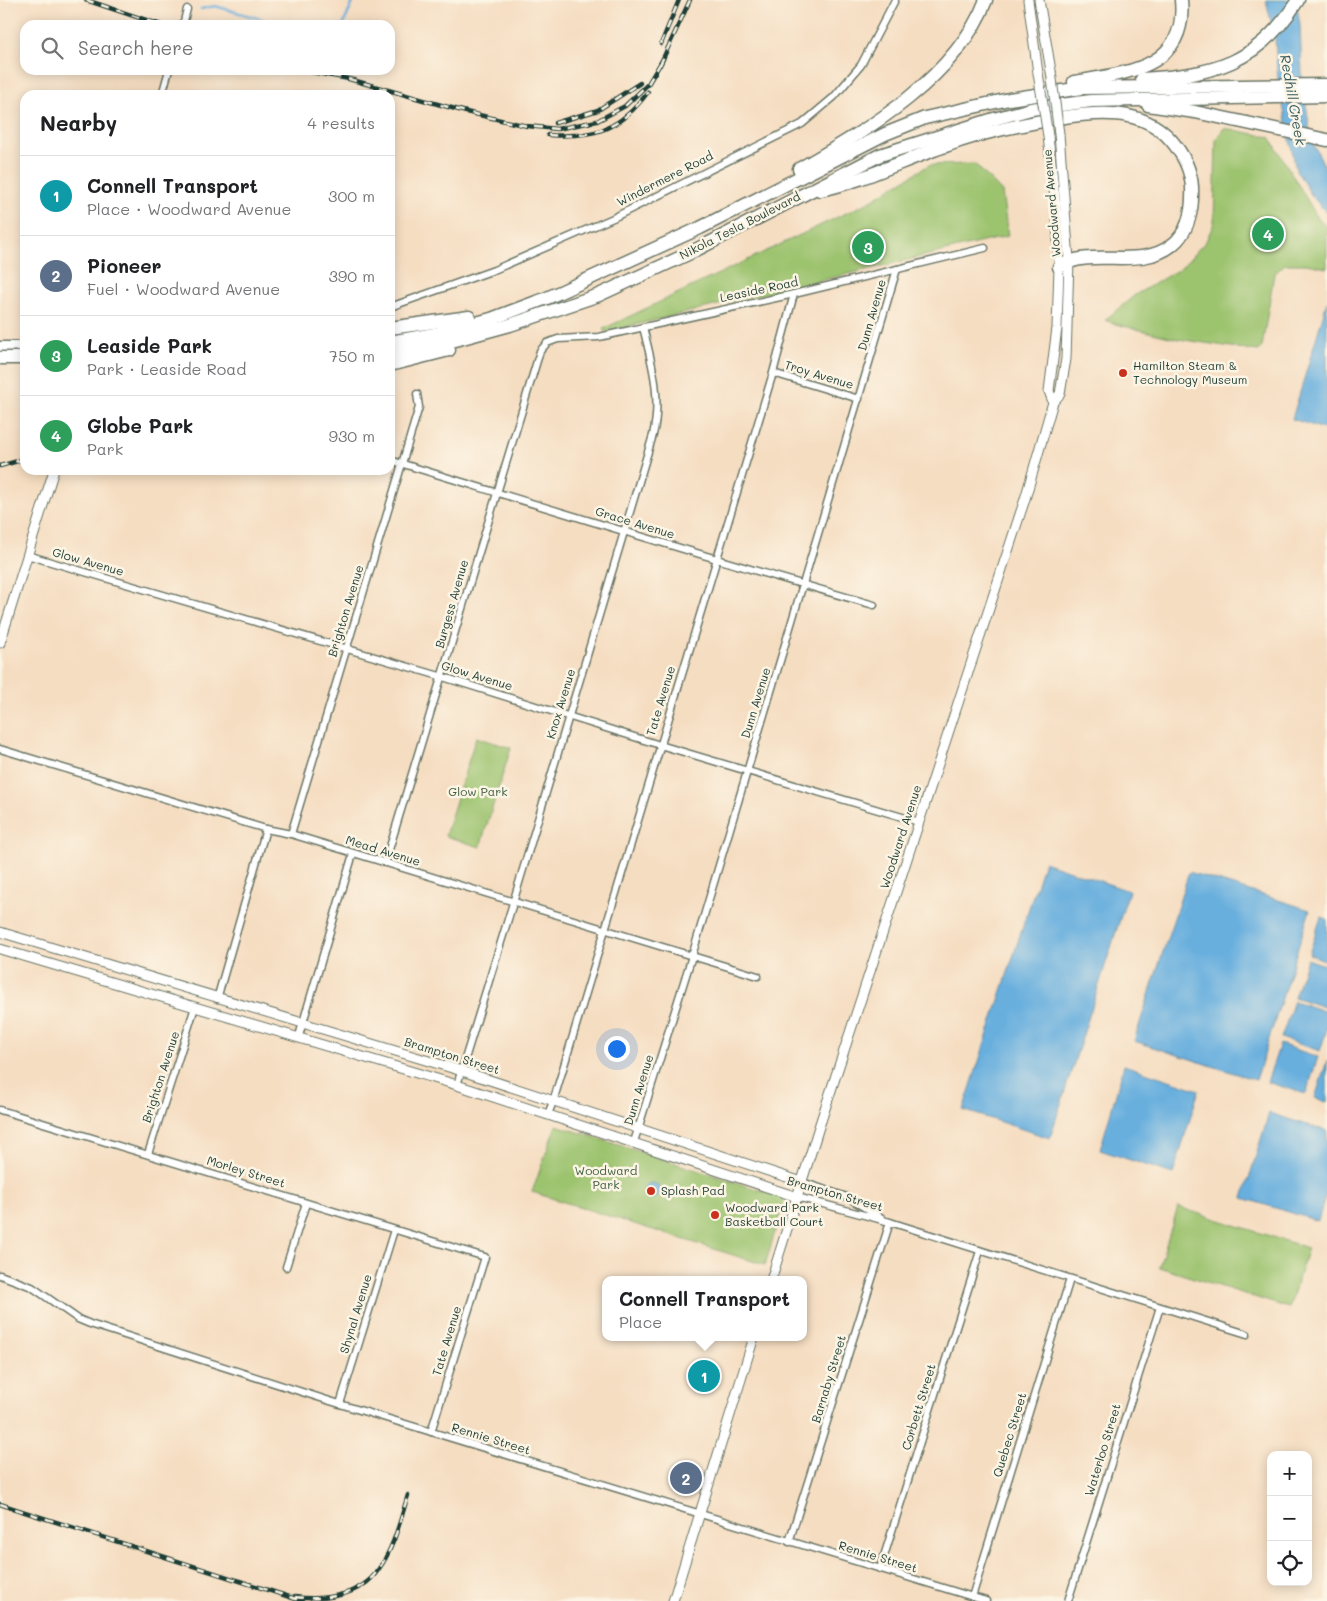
<!DOCTYPE html>
<html lang="en">
<head>
<meta charset="utf-8">
<style>
	body { margin:0; font-family:Mali,sans-serif; background:#f2f2f2; color:#202124 }
	.controls { position:absolute; right:15px; bottom:15px; display:grid; overflow:hidden; border-radius:10px; box-shadow:0 2px 12px #0003 }
	.controls button { width:45px; height:45px; display:grid; place-items:center; padding:0; border:0; border-bottom:1px solid #e0e0e0; background:#fff; color:#202124; font:25px sans-serif }
	.you { position:absolute; left:616px; top:1048px; width:18px; height:18px; margin:-12px; border:4px solid #fff; border-radius:50%; background:#1a73e8; box-shadow:0 0 0 8px #1a73e833 }
	.badge { display:grid; place-items:center; width:32px; height:32px; border-radius:50%; background:#c8321e; color:#fff; font-size:16px; font-weight:700 }
	.pin { position:absolute; translate:-50% -50%; border:2px solid #fff; box-shadow:0 1px 5px #0006 }
	.popup { position:absolute; left:602px; top:1276px; width:205px; height:65px; box-sizing:border-box; display:grid; place-content:center; border-radius:10px; background:#fff; filter:drop-shadow(0 1px 4px #0005); font-size:16px; white-space:nowrap; color:#757577 }
	.popup b { font-size:19px; color:#202124 }
	.popup::after { content:''; position:absolute; left:50%; top:100%; margin-left:-10px; border:10px solid transparent; border-top-color:#fff }
	.list { margin:0; padding:0; list-style:none }
	h2 { display:flex; justify-content:space-between; align-items:center; height:65px; margin:0; padding:0 20px; font-size:21px }
	h2 small { font-size:16px; font-weight:400; color:#757577 }
	.list li { display:grid; grid-template-columns:32px 1fr auto; gap:15px; align-items:center; box-sizing:border-box; height:80px; padding:0 20px; border-top:1px solid #e0e0e0 }
	.list b { display:block; font-size:19px; white-space:nowrap }
	.list p { margin:0; font-size:16px; white-space:nowrap; color:#757577 }
	.list em { font-size:16px; font-style:normal; color:#757577 }
	.icon { flex:none; width:28px; height:28px; fill:none; stroke:currentColor; stroke-width:2; stroke-linecap:round; stroke-linejoin:round }
	.map { position:relative; flex:none; width:1327px; height:1601px; overflow:hidden }
	.search { position:absolute; background:#fff; box-shadow:0 2px 12px #0003; left:20px; top:20px; width:375px; height:55px; display:flex; align-items:center; gap:12px; box-sizing:border-box; padding:0 18px; border-radius:15px; color:#757577; font-size:19px }
	.panel { position:absolute; background:#fff; box-shadow:0 2px 12px #0003; left:20px; top:90px; width:375px; height:385px; border-radius:15px }
	.map>svg:first-child { display:block }
	.green { fill:#9cc36e; stroke:#5e8051 }
	.water { fill:#67afde; stroke:#437689 }
	.lines { fill:none; stroke-linecap:round; stroke-linejoin:round }
	.stream { stroke:#67afde; stroke-width:2.5 }
	.street-casing { stroke:#6a7565; stroke-width:9 }
	.secondary-casing { stroke:#6a7565; stroke-width:11 }
	.highway-casing { stroke:#6a7565; stroke-width:15 }
	.street { stroke:#fff; stroke-width:6 }
	.secondary { stroke:#fff; stroke-width:9 }
	.highway { stroke:#fff; stroke-width:12 }
	.rail-casing { stroke:#1f3d34; stroke-width:4.5 }
	.rail { stroke:#fcf5e5; stroke-width:2.5; stroke-dasharray:8; stroke-linecap:butt }
	.secondary-bridge-casing { stroke:#6a7565; stroke-width:11; stroke-linecap:butt }
	.highway-bridge-casing { stroke:#6a7565; stroke-width:15; stroke-linecap:butt }
	.secondary-bridge { stroke:#fff; stroke-width:9 }
	.highway-bridge { stroke:#fff; stroke-width:12 }
	.poi-dot { fill:#c8321e; stroke:#fcf5e5; stroke-width:2 }
	.labels { text-anchor:middle; stroke-width:5; stroke-linejoin:round; paint-order:stroke }
	.street-label { font-size:12px; fill:#1f3d34; stroke:#fcf5e5 }
	.poi-label { font-size:12px; fill:#1f3d34; stroke:#fcf5e5; text-anchor:start }
	.park-label { font-size:12px; fill:#3e5e42; stroke:#fcf5e5 }
	.water-label { font-size:14px; font-style:italic; fill:#315a5e; stroke:#fcf5e5 }
</style>
</head>
<body>
<div class="map">
<svg width="1327" height="1601" viewBox="0 0 1327 1601">
	<rect width="100%" height="100%" fill="#fcf5e5"/>
	<filter id="ink" filterUnits="userSpaceOnUse"><feTurbulence type="fractalNoise" baseFrequency=".02" numOctaves="2"/><feDisplacementMap in="SourceGraphic" scale="10" xChannelSelector="R" yChannelSelector="G"/><feConvolveMatrix kernelMatrix="1 2 1 2 8 2 1 2 1" color-interpolation-filters="sRGB"/></filter>
	<filter id="wash" filterUnits="userSpaceOnUse"><feTurbulence type="fractalNoise" baseFrequency=".0096" numOctaves="4" result="noise"/><feDisplacementMap in="SourceGraphic" scale="20" xChannelSelector="R" yChannelSelector="G"/><feGaussianBlur stdDeviation="1.12" result="paint"/><feColorMatrix in="noise" values="0 0 0 0 0 0 0 0 0 0 0 0 0 0 0 0 0 1.4 0 .05"/><feComposite in="paint" operator="in"/></filter>
	<g filter="url(#wash)">
		<rect width="100%" height="100%" fill="#f5ddc1"/>
		<!-- green -->
		<g class="green">
			<path d="M1224 128 1270 137 1319 220 1327 227V268L1306 264H1285L1274 274 1262 347 1258 351 1178 339 1115 324 1105 320 1135 295 1181 268 1206 241 1214 223 1216 139Z"/>
			<path d="M975 164 1002 192 1008 236 605 332 603 329 863 205 929 165Z"/>
			<path d="M476 737 511 748 480 847 445 836Z"/>
			<path d="M556 1125 781 1197 784 1202 765 1265 532 1192Z"/>
			<path d="M1178 1207 1308 1248 1289 1308 1159 1267Z"/>
		</g>
		<!-- water -->
		<g class="water">
			<path d="M1266 0H1296L1300 25 1302 74 1311 139 1327 171V213L1312 196 1296 170 1278 81 1275 39Z"/>
			<path d="M1327 302V430L1292 419Z"/>
			<path d="M1044 862 1129 891 1050 1138 963 1110Z"/>
			<path d="M1189 872 1310 910 1256 1080 1134 1041Z"/>
			<path d="M1321 917 1327 919V961L1309 954Z"/>
			<path d="M1307 959 1327 966V1008L1294 997Z"/>
			<path d="M1294 1001 1327 1012V1029L1320 1051 1281 1038Z"/>
			<path d="M1280 1044 1318 1057 1306 1094 1267 1082Z"/>
			<path d="M1327 1061V1102L1315 1098Z"/>
			<path d="M1124 1065 1199 1090 1173 1174 1100 1150Z"/>
			<path d="M1269 1113 1327 1131V1191L1318 1221 1243 1198Z"/>
			<circle cx="652" cy="1191" r="8"/>
		</g>
		<g class="lines">
			<!-- stream -->
			<g class="stream">
				<path d="M201 9 215 6 282 25"/>
				<path d="M343 25 354 0"/>
			</g>
		</g>
	</g>
	<g filter="url(#ink)">
		<g class="lines">
			<defs>
				<g id="street">
					<path d="M183 25 187 9"/>
					<path d="M162 95 169 70"/>
					<path d="M390 307 494 270 613 218 802 124 834 97 861 65 895 0"/>
					<path d="M773 373 859 399"/>
					<path d="M390 460C551 509 712 559 874 605"/>
					<path d="M27 555 443 677 660 745 919 822"/>
					<path d="M0 749 266 829 291 834 758 976"/>
					<path d="M291 834 419 407 417 394"/>
					<path d="M385 863 540 351 547 343 558 339 599 337 794 294 985 248"/>
					<path d="M217 999 266 829"/>
					<path d="M299 1036 353 854"/>
					<path d="M457 1085 513 903 653 435C662 397 652 364 643 327"/>
					<path d="M0 1110 485 1257 431 1432"/>
					<path d="M548 1114 553 1102 773 373 794 294"/>
					<path d="M634 1142 692 956 897 269"/>
					<path d="M148 1154 195 1007"/>
					<path d="M802 1182 847 1197 882 1218"/>
					<path d="M797 1197 890 1222 1247 1334"/>
					<path d="M286 1267 306 1203"/>
					<path d="M0 1275 32 1287 78 1319 90 1324 330 1401 986 1601"/>
					<path d="M340 1404 394 1230"/>
					<path d="M789 1542 890 1222"/>
					<path d="M880 1569 980 1251"/>
					<path d="M972 1597 1070 1279"/>
					<path d="M1068 1601 1160 1307"/>
				</g>
				<g id="secondary">
					<path d="M1028 0 1038 73"/>
					<path d="M1039 0 1051 71"/>
					<path d="M1048 136 1057 217 1059 267 1057 328 1049 391 1053 402"/>
					<path d="M0 643 54 470"/>
					<path d="M0 932 462 1071 802 1182"/>
					<path d="M0 949 457 1085 797 1197"/>
					<path d="M771 1280 818 1130 1025 499 1053 402 1060 394 1066 359 1069 260 1059 134"/>
					<path d="M673 1601 754 1337"/>
				</g>
				<g id="highway">
					<path d="M1142 79C1213 75 1258 64 1298 0"/>
					<path d="M1074 82C1125 73 1188 69 1181 0"/>
					<path d="M1148 105 1195 112 1327 140"/>
					<path d="M799 169C869 129 956 78 986 0"/>
					<path d="M820 190C864 181 905 159 948 145 984 132 1020 125 1058 118 1096 112 1142 107 1171 140 1182 153 1191 169 1192 187 1193 208 1189 232 1172 245 1139 271 1092 246 1059 267"/>
					<path d="M390 328 469 317"/>
					<path d="M390 342 435 334 491 319 547 298 700 228 885 134 925 118 1009 99 1082 88 1327 85"/>
					<path d="M0 348H25"/>
					<path d="M390 354 437 345 510 325 599 295 690 253 880 155 994 119 1031 109 1091 101 1327 96"/>
					<path d="M390 365 449 350"/>
				</g>
			</defs>
			<!-- street casing -->
			<use href="#street" class="street-casing"/>
			<!-- secondary casing -->
			<use href="#secondary" class="secondary-casing"/>
			<!-- highway casing -->
			<use href="#highway" class="highway-casing"/>
			<!-- street -->
			<use href="#street" class="street"/>
			<!-- secondary -->
			<use href="#secondary" class="secondary"/>
			<!-- highway -->
			<use href="#highway" class="highway"/>
			<defs>
				<g id="rail">
					<path d="M86 0 161 25"/>
					<path d="M661 44 679 0"/>
					<path d="M660 65 690 0"/>
					<path d="M301 70 349 79 466 112 527 126 557 129 597 121 625 106 648 84 663 59"/>
					<path d="M555 123 598 110 640 83"/>
					<path d="M548 135C594 138 620 130 648 92"/>
					<path d="M0 466 25 459"/>
					<path d="M0 1504 302 1601"/>
					<path d="M295 1597C323 1601 361 1596 378 1570 394 1548 400 1521 408 1495"/>
				</g>
			</defs>
			<!-- rail casing -->
			<use href="#rail" class="rail-casing"/>
			<!-- rail -->
			<use href="#rail" class="rail"/>
			<defs>
				<g id="secondary-bridge">
					<path d="M1051 71 1059 134"/>
					<path d="M1038 73 1048 136"/>
				</g>
				<path id="highway-bridge" d="M0 358H25"/>
			</defs>
			<!-- secondary-bridge casing -->
			<use href="#secondary-bridge" class="secondary-bridge-casing"/>
			<!-- highway-bridge casing -->
			<use href="#highway-bridge" class="highway-bridge-casing"/>
			<!-- secondary-bridge -->
			<use href="#secondary-bridge" class="secondary-bridge"/>
			<!-- highway-bridge -->
			<use href="#highway-bridge" class="highway-bridge"/>
		</g>
	</g>
	<!-- markers -->
	<g class="poi-dot">
		<circle cx="1123" cy="373" r="5"/>
		<circle cx="651" cy="1191" r="5"/>
		<circle cx="715" cy="1215" r="5"/>
	</g>
	<g class="labels">
		<!-- street labels -->
		<g class="street-label">
			<text transform="translate(665 179) rotate(-27)" y="4">Windermere Road</text>
			<text transform="translate(1052 203) rotate(-95)" y="4">Woodward Avenue</text>
			<text transform="translate(740 226) rotate(-27)" y="4">Nikola Tesla Boulevard</text>
			<text transform="translate(759 290) rotate(-12)" y="4">Leaside Road</text>
			<text transform="translate(872 315) rotate(-74)" y="4">Dunn Avenue</text>
			<text transform="translate(819 375) rotate(17)" y="4">Troy Avenue</text>
			<text transform="translate(635 523) rotate(17)" y="4">Grace Avenue</text>
			<text transform="translate(88 562) rotate(16)" y="4">Glow Avenue</text>
			<text transform="translate(452 604) rotate(-74)" y="4">Burgess Avenue</text>
			<text transform="translate(346 611) rotate(-73)" y="4">Brighton Avenue</text>
			<text transform="translate(477 676) rotate(17)" y="4">Glow Avenue</text>
			<text transform="translate(661 701) rotate(-73)" y="4">Tate Avenue</text>
			<text transform="translate(756 703) rotate(-73)" y="4">Dunn Avenue</text>
			<text transform="translate(561 704) rotate(-73)" y="4">Knox Avenue</text>
			<text transform="translate(901 837) rotate(-72)" y="4">Woodward Avenue</text>
			<text transform="translate(383 851) rotate(17)" y="4">Mead Avenue</text>
			<text transform="translate(452 1056) rotate(17)" y="4">Brampton Street</text>
			<text transform="translate(161 1077) rotate(-72)" y="4">Brighton Avenue</text>
			<text transform="translate(639 1090) rotate(-73)" y="4">Dunn Avenue</text>
			<text transform="translate(246 1172) rotate(17)" y="4">Morley Street</text>
			<text transform="translate(835 1194) rotate(16)" y="4">Brampton Street</text>
			<text transform="translate(356 1314) rotate(-73)" y="4">Shynal Avenue</text>
			<text transform="translate(447 1341) rotate(-73)" y="4">Tate Avenue</text>
			<text transform="translate(829 1379) rotate(-73)" y="4">Barnaby Street</text>
			<text transform="translate(919 1407) rotate(-73)" y="4">Corbett Street</text>
			<text transform="translate(1010 1435) rotate(-73)" y="4">Quebec Street</text>
			<text transform="translate(491 1439) rotate(17)" y="4">Rennie Street</text>
			<text transform="translate(1103 1450) rotate(-73)" y="4">Waterloo Street</text>
			<text transform="translate(878 1557) rotate(17)" y="4">Rennie Street</text>
		</g>
		<!-- poi labels -->
		<g class="poi-label">
			<text x="1133" y="370">Hamilton Steam &amp;<tspan x="1133" dy="14">Technology Museum</tspan></text>
			<text x="661" y="1195">Splash Pad</text>
			<text x="725" y="1212">Woodward Park<tspan x="725" dy="14">Basketball Court</tspan></text>
		</g>
		<!-- park labels -->
		<g class="park-label">
			<text x="478" y="796">Glow Park</text>
			<text x="606" y="1175">Woodward<tspan x="606" dy="14">Park</tspan></text>
		</g>
		<!-- water labels -->
		<g class="water-label">
			<text transform="translate(1293 100) rotate(80)" y="5">Redhill Creek</text>
		</g>
	</g>
</svg>
<div class="controls">
<button>+</button>
<button>−</button>
<button><svg class="icon" aria-label="locate" viewBox="0 0 24 24"><circle cx="12" cy="12" r="6"/><path d="M12 2v4M12 18v4M2 12h4M18 12h4"/></svg></button>
</div>
<div class="you"></div>
<div class="pin badge" style="left:704px;top:1376px;background:#0f9aa8">1</div>
<div class="popup"><b>Connell Transport</b>Place</div>
<div class="pin badge" style="left:686px;top:1478px;background:#5c6f8a">2</div>
<div class="pin badge" style="left:868px;top:247px;background:#2e9e5b">3</div>
<div class="pin badge" style="left:1268px;top:234px;background:#2e9e5b">4</div>
<div class="search"><svg class="icon" aria-label="search" viewBox="0 0 24 24"><circle cx="10" cy="10" r="6"/><path d="M15 15l6 6"/></svg>Search here</div>
<section class="panel">
<h2>Nearby<small>4 results</small></h2>
<ul class="list">
<li><span class="badge" style="background:#0f9aa8">1</span><div><b>Connell Transport</b><p>Place · Woodward Avenue</p></div><em>300 m</em></li>
<li><span class="badge" style="background:#5c6f8a">2</span><div><b>Pioneer</b><p>Fuel · Woodward Avenue</p></div><em>390 m</em></li>
<li><span class="badge" style="background:#2e9e5b">3</span><div><b>Leaside Park</b><p>Park · Leaside Road</p></div><em>750 m</em></li>
<li><span class="badge" style="background:#2e9e5b">4</span><div><b>Globe Park</b><p>Park</p></div><em>930 m</em></li>
</ul>
</section>
</div>
</body>
</html>
